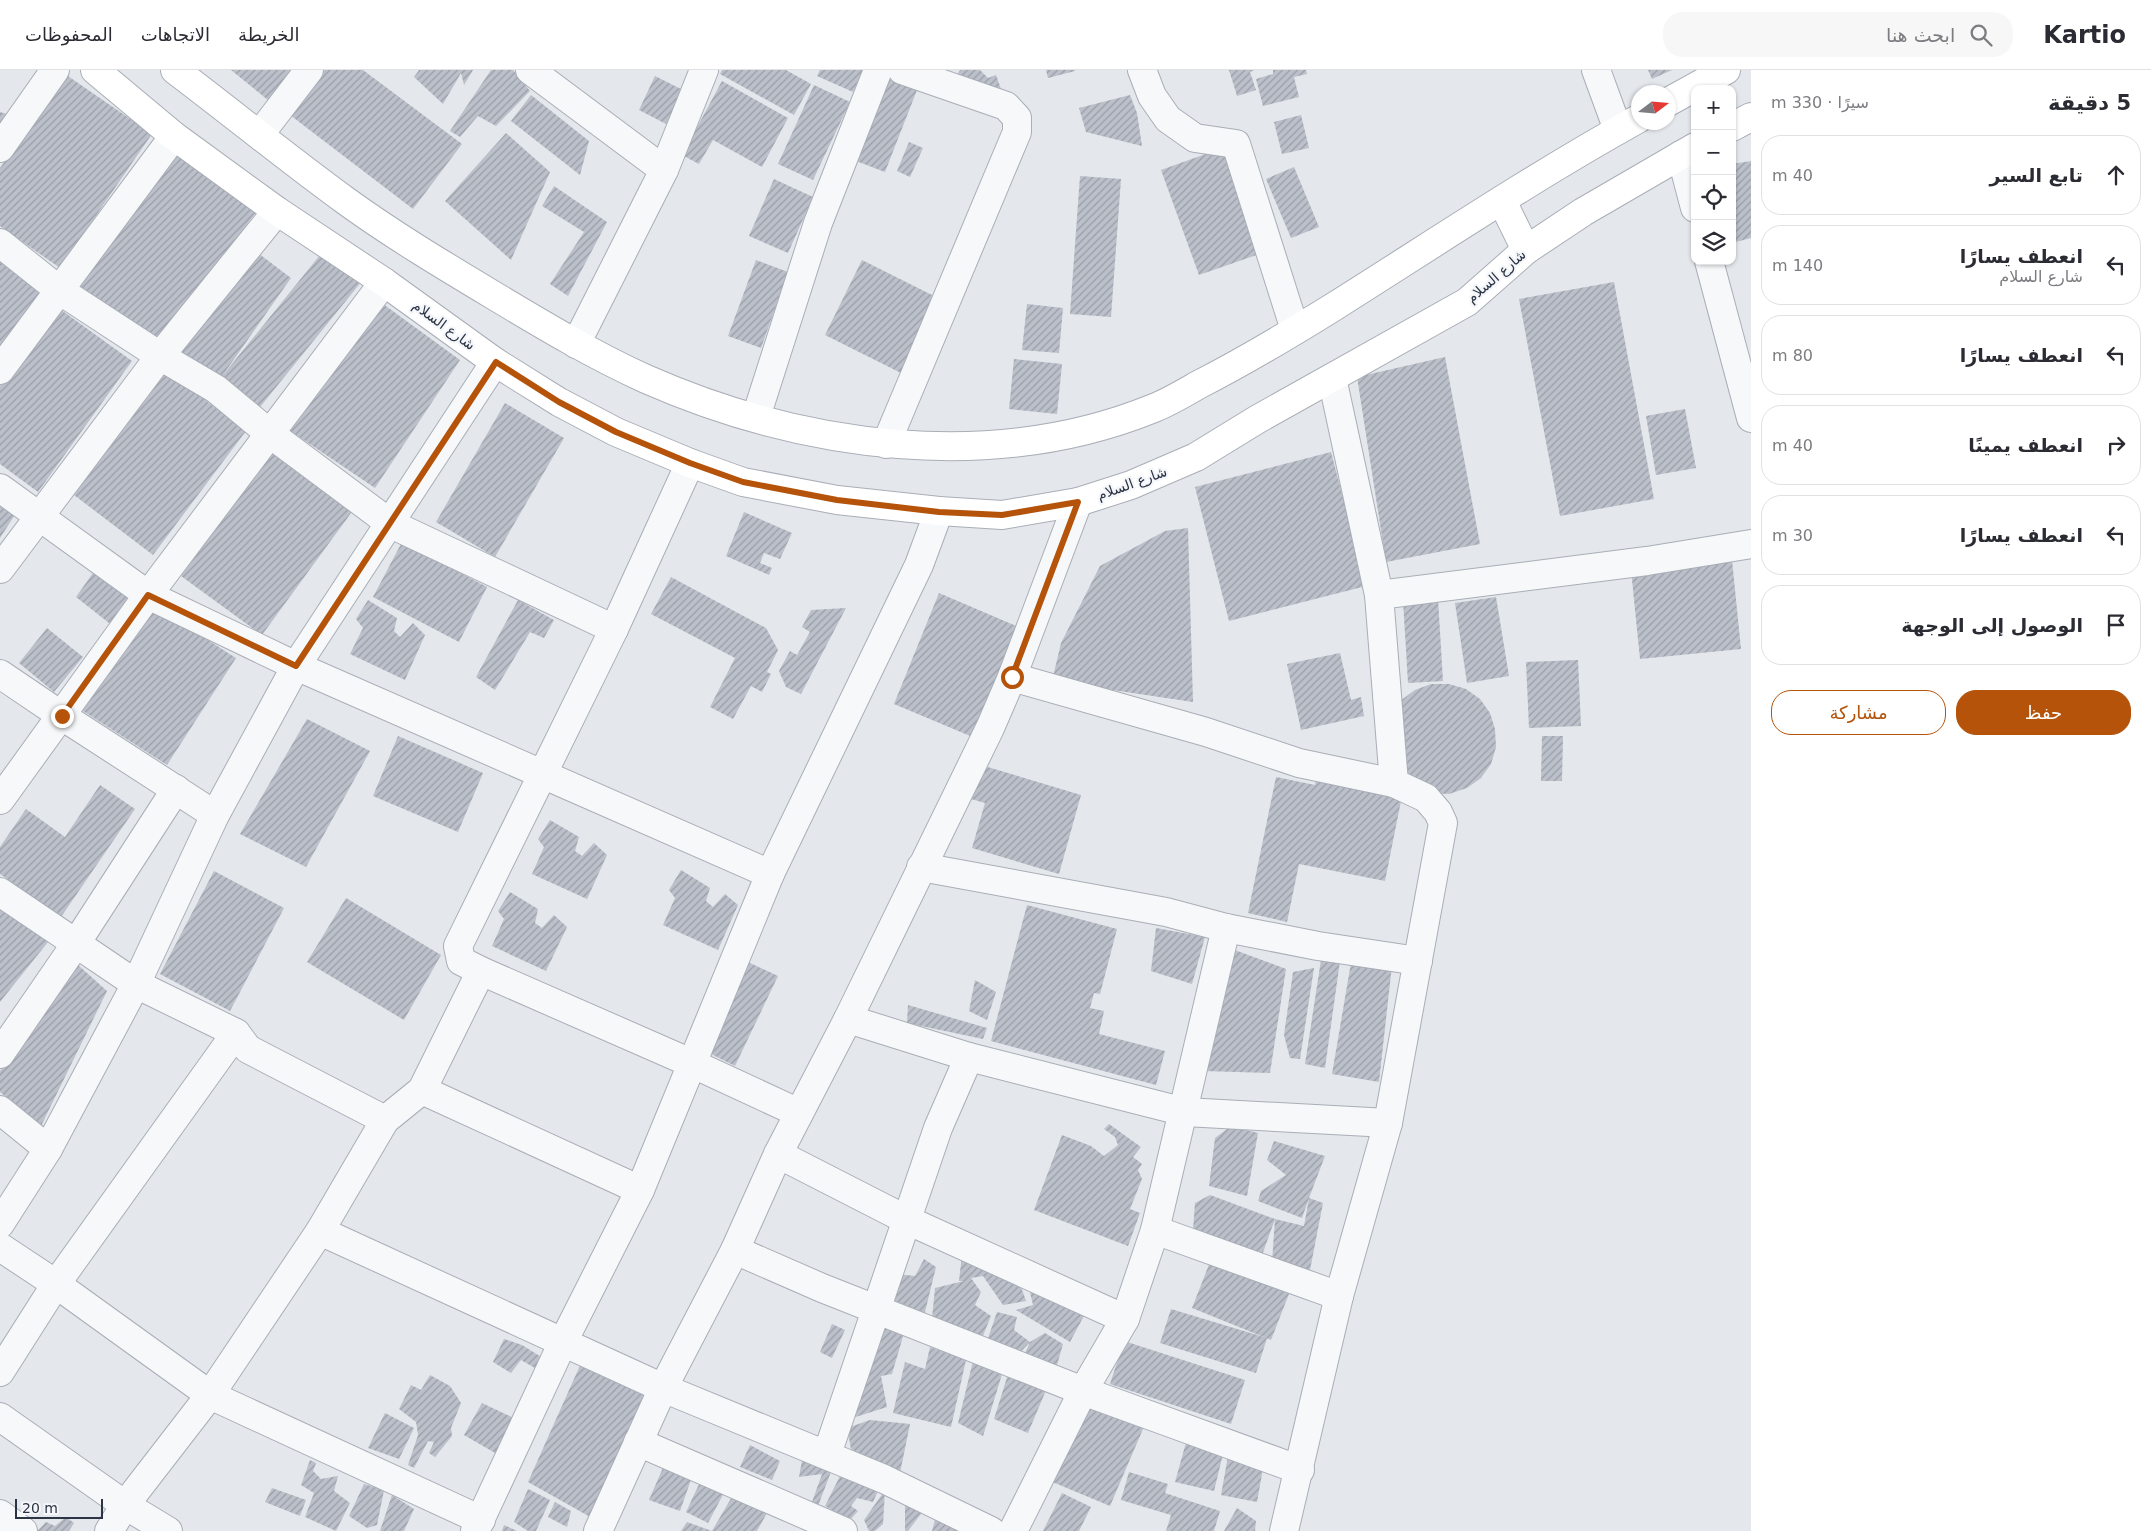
<!DOCTYPE html>
<html lang="ar">
<head>
<meta charset="utf-8">
<style>
	body { margin:0; font-family:"DejaVu Sans",Vazirmatn,sans-serif; background:#f7f7f7; color:#2b2b33; direction:rtl }
	.controls { position:absolute; right:15px; top:15px; display:grid; overflow:hidden; border-radius:10px; box-shadow:0 1px 4px #0004 }
	.controls button { width:45px; height:45px; display:grid; place-items:center; padding:0; border:0; border-bottom:1px solid #e1e1e2; background:#fff; color:#2b2b33; font:25px sans-serif }
	.compass { position:absolute; left:1631px; top:15px; width:45px; height:45px; border-radius:50%; background:#fff; box-shadow:0 1px 4px #0004; rotate:74deg }
	.scale { position:absolute; left:15px; bottom:12px; width:88px; box-sizing:border-box; padding-left:5px; border:2px solid #2b3445; border-top:0; font-size:14px; line-height:18px; white-space:nowrap; color:#2b3445; -webkit-text-stroke:4px #f4f6f9; paint-order:stroke }
	.stop { position:absolute; width:15px; height:15px; margin:-11px; border:4px solid #b45309; border-radius:50%; background:#fff }
	.stop.end { background:#b45309; border-color:#fff; box-shadow:0 1px 5px #0008 }
	.list { margin:0; padding:0; list-style:none }
	h2 { display:flex; justify-content:space-between; align-items:center; height:65px; margin:0; padding:0 20px; font-size:21px }
	h2 small { font-size:16px; font-weight:400; color:#7c7c81 }
	.list li { display:grid; grid-template-columns:32px 1fr auto; gap:15px; align-items:center; box-sizing:border-box; height:80px; margin:0 10px 10px; padding:0 10px; border:1px solid #e1e1e2; border-radius:20px }
	.list b { display:block; font-size:19px; white-space:nowrap }
	.list p { margin:0; font-size:16px; white-space:nowrap; color:#7c7c81 }
	.list em { font-size:16px; font-style:normal; color:#7c7c81 }
	.actions { display:flex; gap:10px; padding:15px 20px }
	.actions a { flex:1; padding:11px 0; border:1px solid #b45309; border-radius:20px; text-align:center; font-size:18px; color:#b45309 }
	.actions .main { background:#b45309; color:#fff }
	.icon { flex:none; width:28px; height:28px; fill:none; stroke:currentColor; stroke-width:2; stroke-linecap:round; stroke-linejoin:round }
	.map { position:relative; flex:none; width:1751px; height:1461px; overflow:hidden; direction:ltr }
	header { display:flex; align-items:center; gap:30px; box-sizing:border-box; height:70px; padding:0 25px; background:#fff; border-bottom:1px solid #e1e1e2 }
	header strong { font-size:24px }
	nav { display:flex; gap:28px; margin-inline-start:auto; font-size:18px }
	.search { width:350px; height:45px; background:#f7f7f7; display:flex; align-items:center; gap:12px; box-sizing:border-box; padding:0 18px; border-radius:20px; color:#7c7c81; font-size:19px }
	main { display:flex }
	aside { flex:1; background:#fff }
	.map>svg:first-child { display:block }
	.building { fill:url(#building-hatch) }
	.lines { fill:none; stroke-linecap:round; stroke-linejoin:round }
	.street-casing { stroke:#a9aeb7; stroke-width:30 }
	.secondary-casing { stroke:#a9aeb7; stroke-width:30 }
	.street { stroke:#f7f8fa; stroke-width:28 }
	.secondary { stroke:#fff; stroke-width:28 }
	.route { stroke:#b45309; stroke-width:6 }
	.labels { text-anchor:middle; stroke-width:4.5; stroke-linejoin:round; paint-order:stroke }
	.street-label { font-size:14px; fill:#2b3445; stroke:#f4f6f9 }
</style>
</head>
<body>
<header>
<strong>Kartio</strong>
<div class="search"><svg class="icon" aria-label="search" viewBox="0 0 24 24"><circle cx="10" cy="10" r="6"/><path d="M15 15l6 6"/></svg>ابحث هنا</div>
<nav><a>الخريطة</a><a>الاتجاهات</a><a>المحفوظات</a></nav>
</header>
<main>
<aside>
<h2>5 دقيقة<small>سيرًا · 330 m</small></h2>
<ul class="list">
<li><svg class="icon" aria-label="ahead" viewBox="0 0 24 24"><path d="M12 20V5M6 11l6-6 6 6"/></svg><div><b>تابع السير</b></div><em>40 m</em></li>
<li><svg class="icon" aria-label="left" viewBox="0 0 24 24"><path d="M17 20v-9H6M10 6l-5 5 5 5"/></svg><div><b>انعطف يسارًا</b><p>شارع السلام</p></div><em>140 m</em></li>
<li><svg class="icon" aria-label="left" viewBox="0 0 24 24"><path d="M17 20v-9H6M10 6l-5 5 5 5"/></svg><div><b>انعطف يسارًا</b></div><em>80 m</em></li>
<li><svg class="icon" aria-label="right" viewBox="0 0 24 24"><path d="M7 20v-9h11M14 6l5 5-5 5"/></svg><div><b>انعطف يمينًا</b></div><em>40 m</em></li>
<li><svg class="icon" aria-label="left" viewBox="0 0 24 24"><path d="M17 20v-9H6M10 6l-5 5 5 5"/></svg><div><b>انعطف يسارًا</b></div><em>30 m</em></li>
<li><svg class="icon" aria-label="arrive" viewBox="0 0 24 24"><path d="M6 21V4h12l-3 4 3 4H6"/></svg><div><b>الوصول إلى الوجهة</b></div></li>
</ul>
<div class="actions"><a class="main">حفظ</a><a>مشاركة</a></div>
</aside>
<div class="map">
<svg width="1751" height="1461" viewBox="0 0 1751 1461">
	<defs>
		<pattern id="building-hatch" width="6" height="6" patternUnits="userSpaceOnUse" patternTransform="scale(1.25)"><rect width="6" height="6" fill="#bbc0ca"/><path d="M-1 1l2-2M0 6l6-6M5 7l2-2" fill="none" stroke="#989da6"/></pattern>
	</defs>
	<rect width="100%" height="100%" fill="#e4e7ec"/>
	<!-- building -->
	<g class="building">
		<path d="M231 0H302L274 35Z"/>
		<path d="M324 0H363L462 74 413 139 290 45Z"/>
		<path d="M419 0H473L464 15 461 3 443 34 414 7Z"/>
		<path d="M491 0H513L530 21 496 56 478 46 460 67 450 61Z"/>
		<path d="M722 0H786L811 14 794 45 720 4Z"/>
		<path d="M820 0H863L853 22 817 6Z"/>
		<path d="M960 0H980L988 8 996 5 1001 19 995 26 956 7Z"/>
		<path d="M1046 0H1075V1L1048 8Z"/>
		<path d="M1229 0H1254L1250 2 1256 20 1237 26Z"/>
		<path d="M1273 0H1306L1307 4 1294 7 1299 27 1263 36 1256 9 1273 4Z"/>
		<path d="M1648 0H1672L1652 9Z"/>
		<path d="M65 4 152 64 60 198 0 156V98Z"/>
		<path d="M655 6 683 20 666 54 639 40Z"/>
		<path d="M888 9 917 20 885 102 856 91Z"/>
		<path d="M722 11 788 48 762 97 713 70 699 94 682 85Z"/>
		<path d="M814 15 850 32 813 110 778 94Z"/>
		<path d="M531 25 589 71 580 105 511 51Z"/>
		<path d="M1130 25 1137 43 1142 76 1086 62 1079 38Z"/>
		<path d="M0 42 7 44 0 54Z"/>
		<path d="M1301 45 1309 78 1282 84 1274 52Z"/>
		<path d="M506 63 550 102 511 190 445 131Z"/>
		<path d="M909 72 923 78 910 107 897 101Z"/>
		<path d="M1228 76 1265 182 1199 205 1161 100Z"/>
		<path d="M175 84 256 142 158 277 78 218Z"/>
		<path d="M1751 91V168L1732 173V94Z"/>
		<path d="M1294 97 1319 157 1291 168 1266 109Z"/>
		<path d="M1080 106 1121 109 1111 247 1070 244Z"/>
		<path d="M774 109 813 127 788 183 749 166Z"/>
		<path d="M554 116 607 152 568 226 550 214 584 162 542 136Z"/>
		<path d="M254 180 291 208 223 305 324 180 362 211 256 342 176 283Z"/>
		<path d="M0 185 45 217 0 279Z"/>
		<path d="M756 190 788 202 761 278 728 266Z"/>
		<path d="M862 190 938 228 901 303 825 265Z"/>
		<path d="M1614 212 1654 429 1560 446 1519 229Z"/>
		<path d="M379 231 460 290 375 418 286 358Z"/>
		<path d="M1027 234 1063 238 1059 283 1022 280Z"/>
		<path d="M57 237 132 291 38 422 0 394V316Z"/>
		<path d="M1445 287 1480 474 1386 492 1357 307Z"/>
		<path d="M1014 289 1062 294 1057 344 1009 339Z"/>
		<path d="M167 301 246 361 153 485 74 425Z"/>
		<path d="M505 333 564 368 495 487 436 452Z"/>
		<path d="M1685 339 1696 398 1656 405 1646 346Z"/>
		<path d="M273 380 354 439 262 565 181 506Z"/>
		<path d="M1331 382 1366 516 1229 551 1195 417Z"/>
		<path d="M0 428 18 440 0 468Z"/>
		<path d="M744 442 792 463 780 489 764 483 760 493 772 498 769 505 726 486Z"/>
		<path d="M1188 458 1193 632 1052 611 1061 573 1100 496 1165 461Z"/>
		<path d="M402 472 487 517 459 572 373 527Z"/>
		<path d="M102 490 138 526 114 557 76 527Z"/>
		<path d="M1732 490 1741 579 1640 589 1631 500Z"/>
		<path d="M671 507 766 558 778 580 767 602 771 604 762 622 751 616 733 649 710 637 735 588 651 544Z"/>
		<path d="M939 523 1021 558 975 668 894 634Z"/>
		<path d="M1496 527 1509 606 1467 613 1455 533Z"/>
		<path d="M1438 529 1443 611 1408 613 1403 531Z"/>
		<path d="M368 530 397 548 394 561 400 567 413 553 425 565 405 610 350 584 363 558 356 549Z"/>
		<path d="M518 530 554 550 544 568 530 562 495 620 476 607Z"/>
		<path d="M148 532 236 588 167 695 80 639Z"/>
		<path d="M846 538 801 624 786 617 779 601 790 581 797 585 810 562 802 557 811 540Z"/>
		<path d="M47 558 83 587 54 622 19 593Z"/>
		<path d="M1340 583 1351 630 1361 627 1364 646 1301 660 1287 594Z"/>
		<path d="M1578 590 1581 656 1529 658 1526 592Z"/>
		<path d="M1431 614H1449L1466 619 1480 629 1490 643 1495 659 1496 677 1491 694 1481 708 1467 718 1449 724 1429 723 1397 703 1400 631 1415 620Z"/>
		<path d="M307 649 370 681 306 797 240 764Z"/>
		<path d="M398 666 483 703 458 762 373 726Z"/>
		<path d="M1542 666H1563L1562 711H1541Z"/>
		<path d="M981 695 1081 725 1059 804 972 778 985 733 971 729Z"/>
		<path d="M1317 703 1403 721 1385 811 1299 794 1287 852 1248 843 1276 707 1315 715Z"/>
		<path d="M100 715 135 739 61 847 0 804V777L26 739 65 767Z"/>
		<path d="M550 750 579 767 575 781 582 786 594 773 607 785 587 829 532 804 544 777 538 769Z"/>
		<path d="M681 800 710 818 706 831 713 837 725 824 738 835 718 880 663 855 675 828 669 820Z"/>
		<path d="M214 801 284 838 230 941 160 904Z"/>
		<path d="M510 822 538 839 535 853 542 858 554 845 567 857 546 901 492 876 504 849 498 841Z"/>
		<path d="M346 828 441 885 404 950 307 892Z"/>
		<path d="M0 834 48 872 0 932Z"/>
		<path d="M1027 835 1117 859 1100 924 1094 923 1090 938 1104 941 1099 964 1165 981 1156 1015 991 971Z"/>
		<path d="M1156 858 1205 867 1192 914 1151 901Z"/>
		<path d="M1232 879 1286 899 1270 1003 1204 1001Z"/>
		<path d="M1352 887 1392 895 1379 1012 1332 1004Z"/>
		<path d="M1321 890 1340 891 1325 998 1305 994Z"/>
		<path d="M748 892 778 906 735 996 705 981Z"/>
		<path d="M77 894 107 921 41 1056 0 1022V1001Z"/>
		<path d="M1314 898 1300 989 1290 988 1284 965 1293 902Z"/>
		<path d="M975 910 996 922 987 950 969 941Z"/>
		<path d="M908 935 987 958 983 969 907 953Z"/>
		<path d="M1109 1054 1141 1077 1133 1087 1142 1094 1138 1100 1142 1109 1130 1139 1140 1143 1128 1176 1034 1140 1062 1065 1091 1076 1104 1086 1118 1075 1115 1067 1104 1059Z"/>
		<path d="M1231 1056 1258 1063 1247 1126 1209 1116 1215 1068Z"/>
		<path d="M1274 1071 1325 1086 1309 1128 1323 1133 1310 1200 1272 1192 1275 1149 1304 1156 1309 1128 1302 1148 1258 1131 1261 1121 1286 1105 1267 1090Z"/>
		<path d="M1210 1125 1275 1149 1261 1188 1193 1160 1195 1133Z"/>
		<path d="M962 1185 1020 1214 1026 1231 1003 1235 983 1206 971 1208 981 1222 975 1235 991 1246 980 1273 932 1248 935 1218 964 1211H959Z"/>
		<path d="M924 1189 936 1197 923 1250 886 1234 897 1204 915 1206Z"/>
		<path d="M1210 1192 1289 1224 1271 1270 1192 1238Z"/>
		<path d="M1029 1218 1086 1242 1070 1272 1016 1240 1033 1235Z"/>
		<path d="M1171 1239 1267 1268 1256 1303 1160 1273Z"/>
		<path d="M997 1242 1017 1247 1014 1260 1030 1272 1045 1263 1063 1274 1055 1302 1021 1292 1030 1272 1017 1286 987 1271Z"/>
		<path d="M879 1253 904 1263 892 1304 881 1306 887 1337 846 1350Z"/>
		<path d="M832 1254 845 1260 832 1288 820 1282Z"/>
		<path d="M504 1269 522 1275 543 1288 540 1301 521 1290 511 1303 493 1292Z"/>
		<path d="M1124 1271 1245 1310 1231 1354 1110 1314Z"/>
		<path d="M930 1277 966 1290 951 1357 893 1343 905 1292 925 1299Z"/>
		<path d="M582 1291 648 1324 592 1448 528 1412Z"/>
		<path d="M973 1291 1003 1301 983 1366 958 1353Z"/>
		<path d="M1009 1301 1047 1318 1028 1363 994 1349Z"/>
		<path d="M430 1305 450 1316 461 1333 451 1358 452 1366 435 1387 429 1383 434 1372 428 1371 414 1398 408 1395 418 1365 416 1352 399 1339 411 1315 421 1320Z"/>
		<path d="M1087 1326 1146 1352 1110 1436 1050 1411Z"/>
		<path d="M482 1333 518 1350 502 1387 464 1365Z"/>
		<path d="M385 1343 414 1358 399 1389 368 1378Z"/>
		<path d="M870 1350 910 1354 900 1403 851 1379 847 1358Z"/>
		<path d="M1187 1369 1224 1380 1214 1421 1175 1412Z"/>
		<path d="M750 1375 780 1391 772 1410 740 1397Z"/>
		<path d="M803 1385 834 1394 818 1436 812 1432 822 1404 799 1407Z"/>
		<path d="M1228 1386 1264 1393 1257 1432 1221 1425Z"/>
		<path d="M310 1390 316 1393 313 1401 321 1409 338 1406 334 1421 350 1433 336 1461 305 1447 314 1423 301 1415Z"/>
		<path d="M665 1393 693 1404 680 1441 649 1430Z"/>
		<path d="M1129 1402 1168 1414 1165 1423 1220 1441 1214 1461H1166L1171 1445 1121 1430Z"/>
		<path d="M841 1404 878 1421 873 1432 857 1428 851 1436 858 1441 850 1450 825 1436Z"/>
		<path d="M701 1410 726 1419 708 1453 686 1442Z"/>
		<path d="M364 1414 384 1420 377 1455 367 1458 349 1446Z"/>
		<path d="M272 1418 306 1430 300 1446 265 1432Z"/>
		<path d="M528 1419 550 1430 536 1461H528L514 1452Z"/>
		<path d="M885 1420 883 1454 875 1461H869L864 1450Z"/>
		<path d="M1062 1423 1091 1437 1079 1461H1043Z"/>
		<path d="M392 1425 414 1439 404 1461H380Z"/>
		<path d="M733 1425 768 1441 757 1461H681L687 1452 712 1461Z"/>
		<path d="M555 1432 571 1441 567 1457 548 1447Z"/>
		<path d="M905 1433 924 1440 908 1461H905Z"/>
		<path d="M1237 1438 1256 1451 1255 1461H1224Z"/>
		<path d="M936 1446 970 1461H932Z"/>
		<path d="M66 1447 74 1453 69 1461H37L46 1452 55 1456Z"/>
		<path d="M504 1455 517 1461H502Z"/>
	</g>
	<g class="lines">
		<defs>
			<g id="street">
				<path d="M530 0 664 100"/>
				<path d="M1142 0 1152 26 1168 49 1195 68 1236 74 1295 260"/>
				<path d="M1596 0 1618 60"/>
				<path d="M260 64 309 0"/>
				<path d="M0 78 55 0"/>
				<path d="M1681 85 1695 138"/>
				<path d="M0 173 59 220 160 286 216 319 269 363 391 454 614 559"/>
				<path d="M1709 191 1751 348"/>
				<path d="M576 274 664 100 704 0"/>
				<path d="M0 300 174 66"/>
				<path d="M1332 308 1379 525 1647 491 1751 474"/>
				<path d="M756 347 818 153 878 0"/>
				<path d="M886 374 1017 62V48L1006 36 902 0"/>
				<path d="M690 393 614 559 458 876 461 891 481 901 691 993 799 1043"/>
				<path d="M0 418 148 525 296 596 770 804"/>
				<path d="M0 499 160 286 277 141"/>
				<path d="M1379 525 1394 713"/>
				<path d="M0 604 62 646 215 745"/>
				<path d="M1012 607 1206 662 1299 693 1394 713 1426 728 1438 742 1443 753 1388 1053 1339 1226 1284 1461"/>
				<path d="M0 730 148 525 384 212"/>
				<path d="M921 797 1166 842 1226 858 1318 876 1418 891"/>
				<path d="M0 822 136 914 236 963 248 979 385 1050"/>
				<path d="M848 949 969 987 1185 1042 1388 1053"/>
				<path d="M0 984 75 875 176 719"/>
				<path d="M422 1020 640 1120"/>
				<path d="M0 1040 48 1079"/>
				<path d="M778 1084 907 1150 1125 1249"/>
				<path d="M0 1154 48 1079 136 914 215 745 296 596 495 292"/>
				<path d="M1155 1160 1339 1226"/>
				<path d="M320 1161 663 1318 884 1409 991 1461"/>
				<path d="M0 1177 56 1214 210 1325 481 1450"/>
				<path d="M735 1180 822 1218 1083 1321 1300 1400"/>
				<path d="M0 1302 56 1214 236 963"/>
				<path d="M0 1347 125 1435 168 1461"/>
				<path d="M638 1372 843 1461"/>
				<path d="M827 1384 938 1058 969 987"/>
				<path d="M0 1444 23 1461"/>
				<path d="M109 1461 125 1435 210 1325 320 1161 385 1050 422 1020 481 901"/>
				<path d="M475 1461 563 1272 640 1120 770 804 919 495 939 441"/>
				<path d="M598 1461 663 1318 735 1180 778 1084 848 949 990 658 1012 607 1078 432"/>
				<path d="M1013 1461 1083 1321 1125 1249 1155 1160 1226 858"/>
			</g>
			<g id="secondary">
				<path d="M95 0 174 66 277 141 384 212 495 292 559 332 616 362 690 393 743 412 837 430 939 441 1002 445 1078 432 1131 415 1196 387 1258 349 1467 232 1526 180 1583 142 1695 77"/>
				<path d="M175 0C232 43 288 89 346 131 393 165 443 195 493 225 543 255 593 285 646 309 803 378 992 404 1154 338 1169 332 1184 323 1198 315 1245 291 1290 264 1335 236 1435 173 1535 106 1638 49"/>
				<path d="M1668 32 1726 0"/>
				<path d="M1732 57 1751 47"/>
				<path d="M1502 131 1526 180"/>
			</g>
		</defs>
		<!-- street casing -->
		<use href="#street" class="street-casing"/>
		<!-- secondary casing -->
		<use href="#secondary" class="secondary-casing"/>
		<!-- street -->
		<use href="#street" class="street"/>
		<!-- secondary -->
		<use href="#secondary" class="secondary"/>
	</g>
	<g class="lines">
		<!-- route -->
		<path class="route" d="M62 646 148 525 296 596 496 292 559 332 616 362 690 393 743 412 837 430 939 442 1002 445 1078 432 1012 607"/>
	</g>
	<g class="labels">
		<!-- street labels -->
		<g class="street-label">
			<text transform="translate(1496 206) rotate(-41)" y="5">شارع السلام</text>
			<text transform="translate(444 255) rotate(36)" y="5">شارع السلام</text>
			<text transform="translate(1132 413) rotate(-20)" y="5">شارع السلام</text>
		</g>
	</g>
</svg>
<div class="controls">
<button>+</button>
<button>−</button>
<button><svg class="icon" aria-label="locate" viewBox="0 0 24 24"><circle cx="12" cy="12" r="6"/><path d="M12 2v4M12 18v4M2 12h4M18 12h4"/></svg></button>
<button><svg class="icon" aria-label="layers" viewBox="0 0 24 24"><path d="M12 4l9 5-9 5-9-5zM3 14l9 5 9-5"/></svg></button>
</div>
<svg class="compass" viewBox="-18 -18 36 36"><path d="M0-13l5 13h-10z" fill="#e53935"/><path d="M0 13l5-13h-10z" fill="#7c7c81"/></svg>
<div class="scale">20 m</div>
<div class="stop" style="left:1012px;top:607px"></div>
<div class="stop end" style="left:62px;top:646px"></div>
</div>
</main>
</body>
</html>
